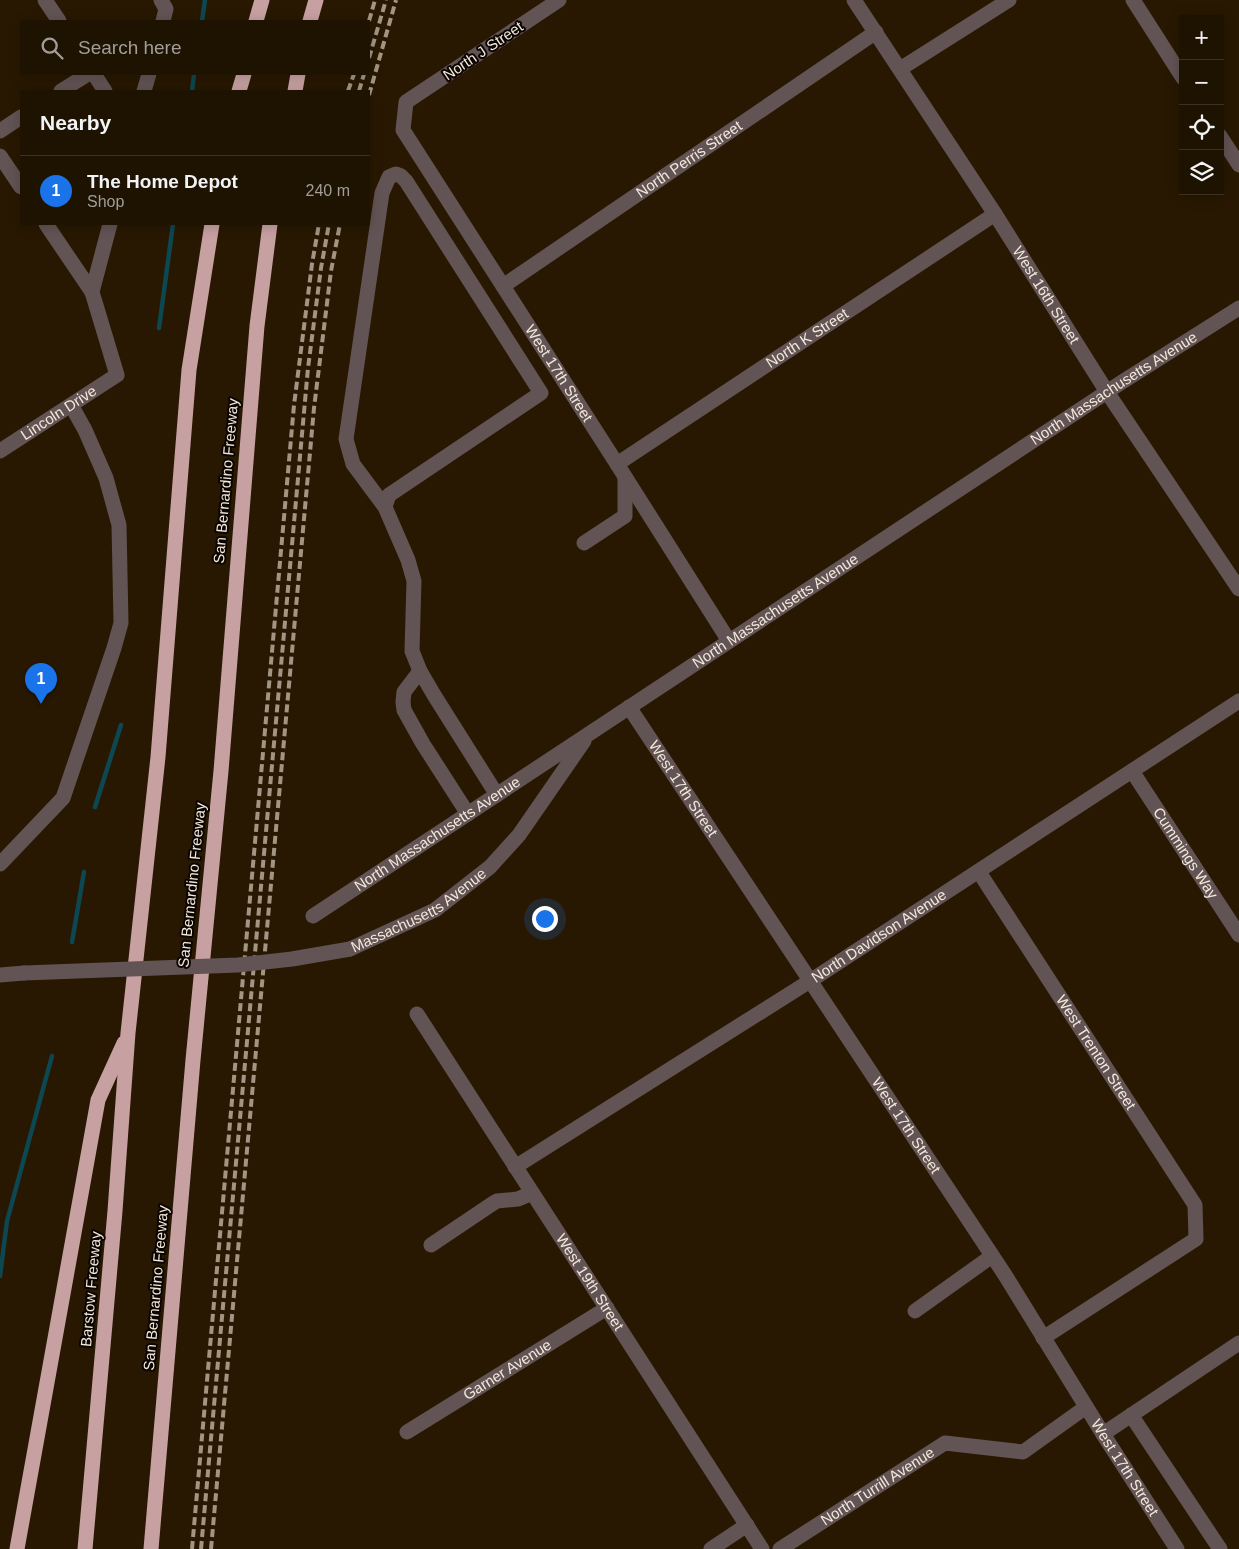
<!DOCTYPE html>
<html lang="en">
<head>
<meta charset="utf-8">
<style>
	body { margin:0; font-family:Arial,sans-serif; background:#261b0b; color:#f1f3f6 }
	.controls { position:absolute; right:15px; top:15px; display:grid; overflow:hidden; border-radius:0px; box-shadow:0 2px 12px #0003 }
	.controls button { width:45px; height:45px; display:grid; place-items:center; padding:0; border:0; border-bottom:1px solid #3c3223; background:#1e1201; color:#f1f3f6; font:25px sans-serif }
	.you { position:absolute; left:544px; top:918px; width:18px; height:18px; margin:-12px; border:4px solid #fff; border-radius:50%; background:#1a73e8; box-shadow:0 0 0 8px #1a73e833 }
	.badge { display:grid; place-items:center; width:32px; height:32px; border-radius:50%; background:#1a73e8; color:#fff; font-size:16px; font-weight:700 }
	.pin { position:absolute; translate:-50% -41px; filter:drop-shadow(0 1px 2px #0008) }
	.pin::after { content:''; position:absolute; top:26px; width:18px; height:15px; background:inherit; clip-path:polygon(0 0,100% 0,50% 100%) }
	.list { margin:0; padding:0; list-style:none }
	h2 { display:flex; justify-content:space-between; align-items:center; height:65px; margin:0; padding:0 20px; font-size:21px }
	h2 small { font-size:16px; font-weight:400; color:#a19e99 }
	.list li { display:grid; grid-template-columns:32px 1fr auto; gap:15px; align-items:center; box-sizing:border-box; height:70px; padding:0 20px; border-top:1px solid #3c3223 }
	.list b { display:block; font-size:19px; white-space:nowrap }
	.list p { margin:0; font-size:16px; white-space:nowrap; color:#a19e99 }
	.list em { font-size:16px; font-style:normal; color:#a19e99 }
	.icon { flex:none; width:28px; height:28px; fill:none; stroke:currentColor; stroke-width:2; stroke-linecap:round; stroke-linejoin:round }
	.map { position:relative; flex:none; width:1239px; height:1549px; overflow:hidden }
	.search { position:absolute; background:#1e1201; box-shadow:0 2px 12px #0003; left:20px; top:20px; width:350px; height:55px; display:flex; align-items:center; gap:12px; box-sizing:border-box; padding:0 18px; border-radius:0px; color:#a19e99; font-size:19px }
	.panel { position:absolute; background:#1e1201; box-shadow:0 2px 12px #0003; left:20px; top:90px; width:350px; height:135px; border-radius:0px }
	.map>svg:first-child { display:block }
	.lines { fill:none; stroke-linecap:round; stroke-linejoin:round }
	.stream { stroke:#0d4752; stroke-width:4.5 }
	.minor { stroke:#625354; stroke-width:15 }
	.highway { stroke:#c7a0a2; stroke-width:15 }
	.rail { stroke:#a29584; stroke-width:4; stroke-dasharray:8 4; stroke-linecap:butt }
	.minor-bridge { stroke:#625354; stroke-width:15 }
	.labels { text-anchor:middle; stroke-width:4; stroke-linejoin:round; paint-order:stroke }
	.street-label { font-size:15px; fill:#f3e8da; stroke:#0b0501 }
</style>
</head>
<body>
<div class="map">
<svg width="1239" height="1549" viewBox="0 0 1239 1549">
	<rect width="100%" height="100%" fill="#281801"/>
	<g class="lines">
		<!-- stream -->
		<g class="stream">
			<path d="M202 21 205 0"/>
			<path d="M192 91 194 74"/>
			<path d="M159 328 173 224"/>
			<path d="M95 807 121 725"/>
			<path d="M72 942 84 872"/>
			<path d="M0 1276 7 1221 52 1056"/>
		</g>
		<!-- minor -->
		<g class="minor">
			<path d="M45 0 59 21"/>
			<path d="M161 0 166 9 163 21"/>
			<path id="s1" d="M559 0 406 102 403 130 617 464 729 641"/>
			<path id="s2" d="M854 0 995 214 1107 392 1239 589"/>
			<path d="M1133 0 1183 78"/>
			<path d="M900 69 1009 0"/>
			<path d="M94 74 105 91"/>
			<path d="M61 91 88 74"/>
			<path d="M144 91 149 74"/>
			<path d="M0 131 21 117"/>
			<path d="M1220 136 1239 165"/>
			<path d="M0 156 21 187"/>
			<path d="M46 224 92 292"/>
			<path id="s3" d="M503 286 876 32"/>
			<path id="s4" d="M0 451 117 375 92 292 110 224"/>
			<path id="s5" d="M617 464 995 214"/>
			<path d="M385 507 353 464 346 439 382 193 389 177 396 174 401 176 406 181 541 393 389 495 385 507 408 560 414 581 412 651 420 671 434 695 497 795"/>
			<path d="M584 543 625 516V477"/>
			<path d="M420 671 404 692 403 702 404 710 423 744 468 814"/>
			<path id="s6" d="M629 707 1005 1275 1103 1434 1177 1549"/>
			<path id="s7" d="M1132 771 1239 935"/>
			<path d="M0 864 63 798 114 648 121 623 119 525 106 478 85 430 71 405"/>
			<path id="s8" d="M979 872 1195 1205 1196 1239 1043 1338"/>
			<path id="s9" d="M313 916 1122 382 1239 308"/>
			<path id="s10" d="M350 949 435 910 490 867 519 835 584 741"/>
			<path d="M0 975 24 973"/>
			<path id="s11" d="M417 1014 762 1549"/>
			<path id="s12" d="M515 1167 810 981 1239 701"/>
			<path d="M431 1245 492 1204 497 1201 518 1199 532 1193"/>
			<path d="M915 1311 992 1256"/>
			<path d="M1131 1415 1220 1549"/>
			<path id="s13" d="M407 1432 607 1308"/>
			<path d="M1103 1434 1239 1343"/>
			<path d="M711 1549 747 1525"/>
			<path id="s14" d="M780 1549 945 1443 1023 1452 1086 1407"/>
		</g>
		<!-- highway -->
		<g class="highway">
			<path d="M256 21 262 0"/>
			<path d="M310 21 316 0"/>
			<path d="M239 91 244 74"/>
			<path d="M295 91 298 74"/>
			<path d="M17 1549 98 1100 124 1043"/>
			<path d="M85 1549 115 1211 128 1033 158 757 189 370 212 224"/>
			<path d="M151 1549 193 1060 221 771 257 326 270 224"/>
		</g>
		<!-- rail -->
		<g class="rail">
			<path d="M369 21 375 0"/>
			<path d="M369 58 386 0"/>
			<path d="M348 91 354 74"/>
			<path d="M359 91 364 74"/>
			<path d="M369 95 396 0"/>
			<path d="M192 1549 294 405 312 264 319 224"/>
			<path d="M201 1549 308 368 321 268 329 224"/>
			<path d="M211 1549 314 408 331 271 340 224"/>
		</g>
		<!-- minor-bridge -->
		<path class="minor-bridge" d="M24 973 238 965 292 959 350 949"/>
	</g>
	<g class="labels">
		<!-- street labels -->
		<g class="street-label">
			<text transform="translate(483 51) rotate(-34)" y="5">North J Street</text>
			<text dy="5" stroke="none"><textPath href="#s3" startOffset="225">North Perris Street</textPath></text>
			<text dy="5" stroke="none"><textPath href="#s2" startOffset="352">West 16th Street</textPath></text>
			<text dy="5" stroke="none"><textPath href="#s5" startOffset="228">North K Street</textPath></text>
			<text dy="5" stroke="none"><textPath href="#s1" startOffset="501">West 17th Street</textPath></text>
			<text dy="5" stroke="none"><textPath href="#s9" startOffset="959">North Massachusetts Avenue</textPath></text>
			<text dy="5" stroke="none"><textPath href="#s4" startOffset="70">Lincoln Drive</textPath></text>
			<text transform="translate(226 481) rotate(-85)" y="5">San Bernardino Freeway</text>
			<text dy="5" stroke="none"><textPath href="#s9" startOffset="554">North Massachusetts Avenue</textPath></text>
			<text dy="5" stroke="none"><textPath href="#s6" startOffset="98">West 17th Street</textPath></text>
			<text dy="5" stroke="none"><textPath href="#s9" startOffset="149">North Massachusetts Avenue</textPath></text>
			<text dy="5" stroke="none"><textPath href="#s7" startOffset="98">Cummings Way</textPath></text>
			<text transform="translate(192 885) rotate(-84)" y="5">San Bernardino Freeway</text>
			<text dy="5" stroke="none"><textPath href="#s10" startOffset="79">Massachusetts Avenue</textPath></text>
			<text dy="5" stroke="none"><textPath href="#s12" startOffset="431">North Davidson Avenue</textPath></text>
			<text dy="5" stroke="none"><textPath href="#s8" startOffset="215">West Trenton Street</textPath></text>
			<text dy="5" stroke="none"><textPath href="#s6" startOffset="502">West 17th Street</textPath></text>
			<text dy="5" stroke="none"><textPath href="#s11" startOffset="319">West 19th Street</textPath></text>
			<text transform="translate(156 1288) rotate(-85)" y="5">San Bernardino Freeway</text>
			<text transform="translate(91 1289) rotate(-85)" y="5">Barstow Freeway</text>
			<text dy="5" stroke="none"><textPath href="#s13" startOffset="118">Garner Avenue</textPath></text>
			<text dy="5" stroke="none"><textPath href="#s6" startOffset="908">West 17th Street</textPath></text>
			<text dy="5" stroke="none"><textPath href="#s14" startOffset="116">North Turrill Avenue</textPath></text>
		</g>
	</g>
</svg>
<div class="controls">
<button>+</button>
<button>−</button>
<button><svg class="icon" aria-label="locate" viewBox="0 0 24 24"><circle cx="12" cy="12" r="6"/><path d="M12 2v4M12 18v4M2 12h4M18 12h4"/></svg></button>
<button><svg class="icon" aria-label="layers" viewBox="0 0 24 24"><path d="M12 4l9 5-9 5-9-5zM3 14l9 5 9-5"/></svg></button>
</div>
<div class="you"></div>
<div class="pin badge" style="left:41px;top:704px">1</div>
<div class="search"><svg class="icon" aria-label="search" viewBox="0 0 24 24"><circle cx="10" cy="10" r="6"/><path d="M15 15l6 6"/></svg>Search here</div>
<section class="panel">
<h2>Nearby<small></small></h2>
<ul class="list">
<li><span class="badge">1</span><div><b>The Home Depot</b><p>Shop</p></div><em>240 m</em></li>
</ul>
</section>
</div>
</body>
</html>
